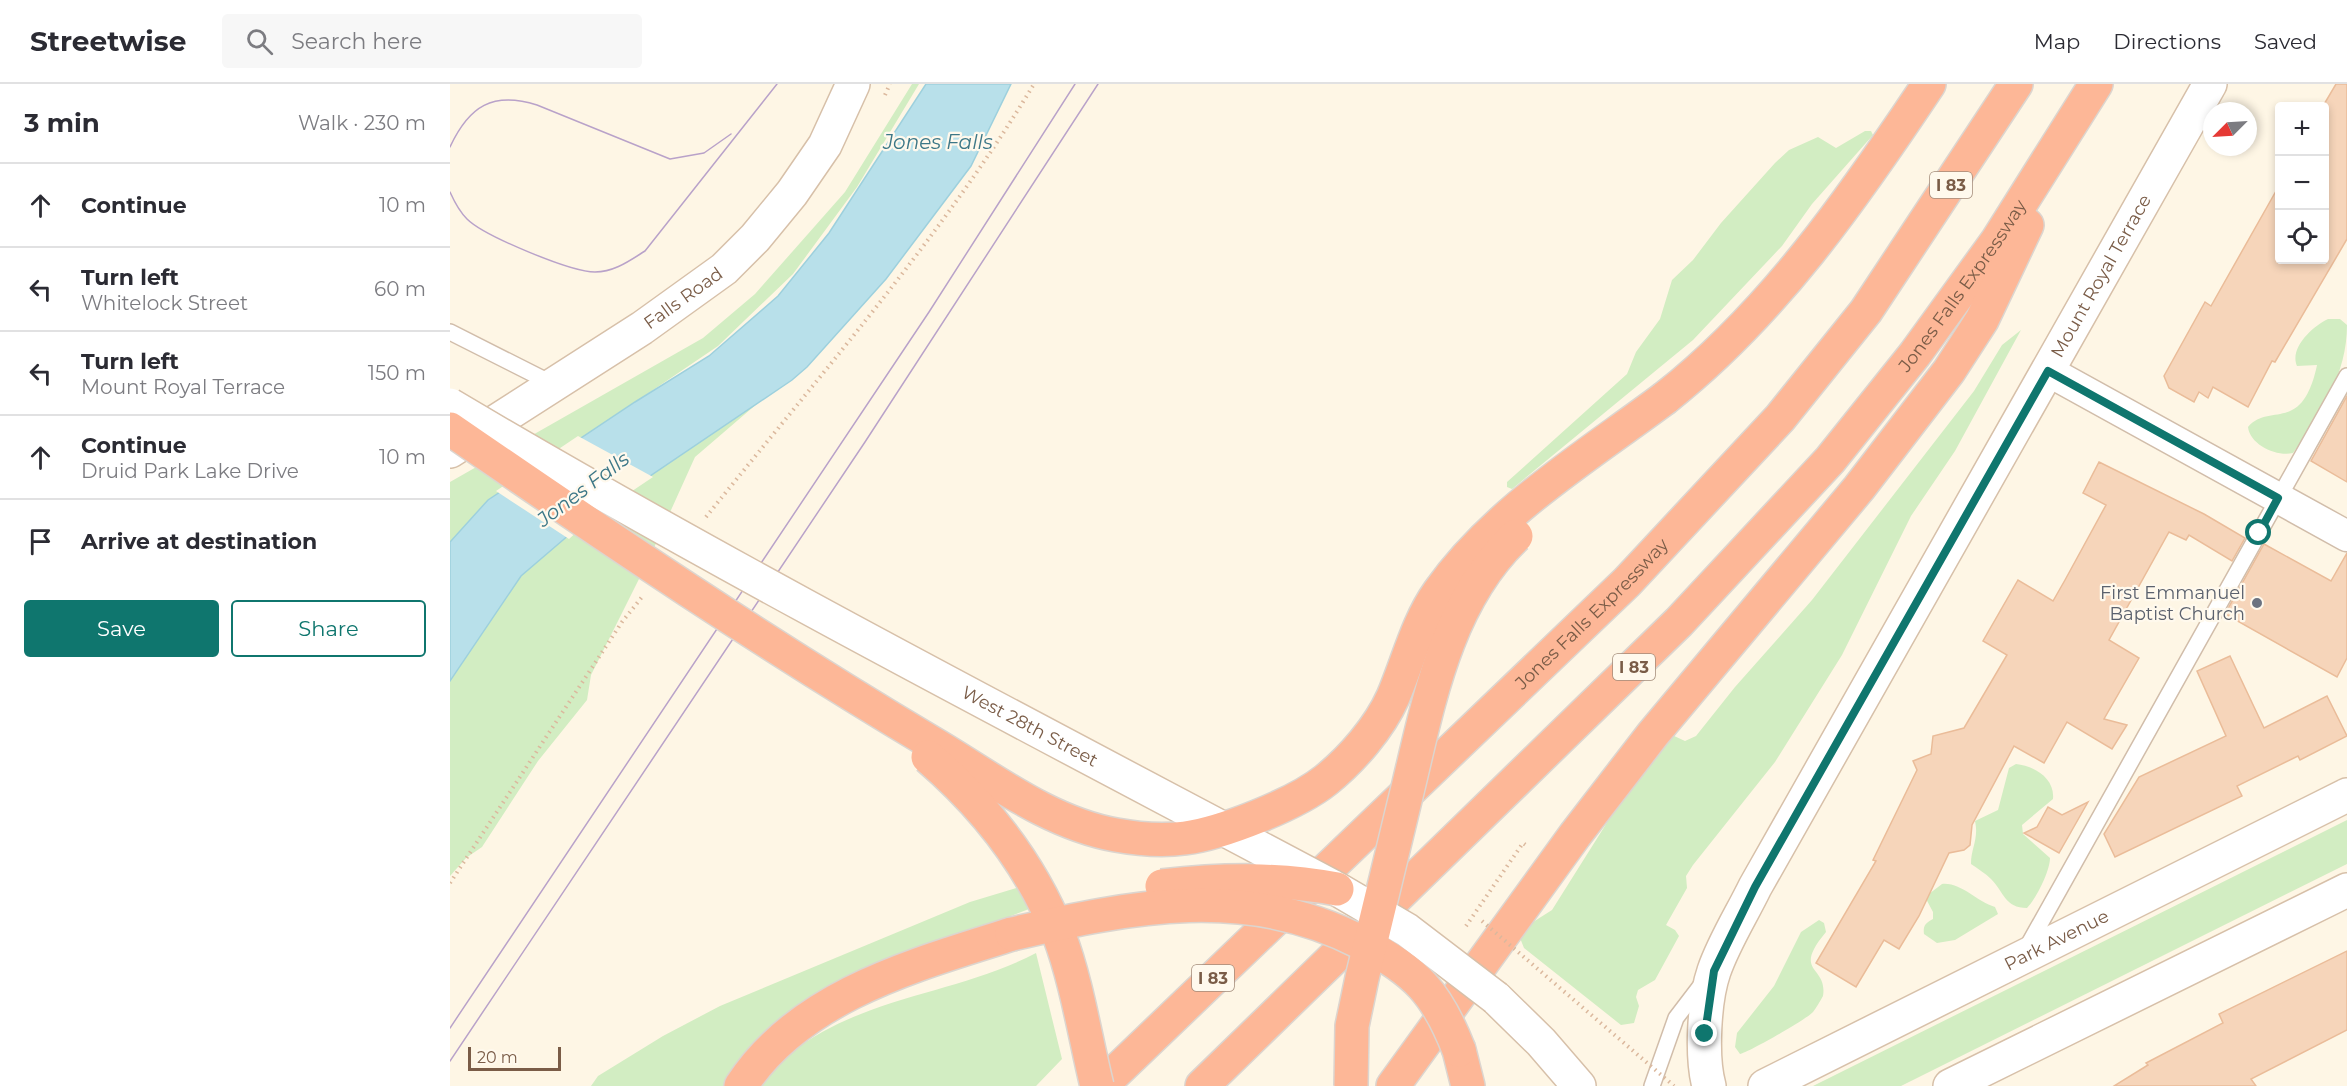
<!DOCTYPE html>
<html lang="en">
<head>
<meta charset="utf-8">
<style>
	body { margin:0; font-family:Montserrat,sans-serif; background:#f7f7f7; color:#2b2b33 }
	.controls { position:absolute; right:18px; top:18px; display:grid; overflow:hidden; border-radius:6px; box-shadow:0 3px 9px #0003 }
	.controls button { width:54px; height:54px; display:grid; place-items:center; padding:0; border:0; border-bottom:2px solid #e1e1e2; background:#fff; color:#2b2b33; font:30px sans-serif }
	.compass { position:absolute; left:1753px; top:18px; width:54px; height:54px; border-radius:50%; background:#fff; box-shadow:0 3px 9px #0003; rotate:246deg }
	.scale { position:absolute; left:18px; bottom:15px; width:93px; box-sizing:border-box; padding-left:6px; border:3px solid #7a5c47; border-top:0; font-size:16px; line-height:21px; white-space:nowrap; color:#7a5c47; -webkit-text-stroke:4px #fff9ed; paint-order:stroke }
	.stop { position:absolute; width:18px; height:18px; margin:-14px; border:4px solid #0f766e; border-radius:50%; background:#fff }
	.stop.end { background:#0f766e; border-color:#fff; box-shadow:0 2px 6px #0008 }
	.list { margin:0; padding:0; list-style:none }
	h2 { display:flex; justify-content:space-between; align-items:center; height:78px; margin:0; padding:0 24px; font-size:26px }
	h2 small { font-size:20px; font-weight:400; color:#7c7c81 }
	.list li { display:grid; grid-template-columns:39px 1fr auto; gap:18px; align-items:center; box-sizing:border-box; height:84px; padding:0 24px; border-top:2px solid #e1e1e2 }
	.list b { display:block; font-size:22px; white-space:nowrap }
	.list p { margin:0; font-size:20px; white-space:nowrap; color:#7c7c81 }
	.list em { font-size:20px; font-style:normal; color:#7c7c81 }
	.actions { display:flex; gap:12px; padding:18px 24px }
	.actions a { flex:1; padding:14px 0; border:2px solid #0f766e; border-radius:6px; text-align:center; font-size:21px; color:#0f766e }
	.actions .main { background:#0f766e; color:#fff }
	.icon { flex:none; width:33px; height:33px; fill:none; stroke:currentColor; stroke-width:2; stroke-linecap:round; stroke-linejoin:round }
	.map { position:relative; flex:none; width:1897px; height:1002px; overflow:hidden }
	header { display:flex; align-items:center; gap:36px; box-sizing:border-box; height:84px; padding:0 30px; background:#fff; border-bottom:2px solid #e1e1e2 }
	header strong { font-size:28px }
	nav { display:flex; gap:33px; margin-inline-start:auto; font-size:21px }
	.search { width:420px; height:54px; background:#f7f7f7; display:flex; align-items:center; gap:15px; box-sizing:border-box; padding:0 21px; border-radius:6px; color:#7c7c81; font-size:22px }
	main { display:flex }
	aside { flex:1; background:#fff }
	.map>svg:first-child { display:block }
	.green { fill:#d2edc2 }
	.water { fill:#b8e0ea; stroke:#9dd0dd; stroke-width:1.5 }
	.pier { fill:#fef6e5 }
	.building { fill:#f6d5ba; stroke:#eabc99; stroke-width:1.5 }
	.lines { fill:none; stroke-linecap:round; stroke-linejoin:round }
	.lane-casing { stroke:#d1bdaa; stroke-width:18 }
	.street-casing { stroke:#d1bdaa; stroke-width:33 }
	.secondary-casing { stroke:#d7c0a9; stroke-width:36 }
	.highway-casing { stroke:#dcd5cf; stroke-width:36 }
	.path { stroke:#dbb89d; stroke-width:4; stroke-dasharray:1.5 4.5; stroke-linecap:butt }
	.lane { stroke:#fff; stroke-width:15 }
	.street { stroke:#fff; stroke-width:30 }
	.secondary { stroke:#fff; stroke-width:33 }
	.highway { stroke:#fdb797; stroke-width:33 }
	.tram { stroke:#b9a2c9; stroke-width:1.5 }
	.secondary-bridge-casing { stroke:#d7c0a9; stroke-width:36; stroke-linecap:butt }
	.highway-bridge-casing { stroke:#dcd5cf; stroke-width:36; stroke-linecap:butt }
	.path-bridge { stroke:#dbb89d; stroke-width:4; stroke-dasharray:1.5 4.5; stroke-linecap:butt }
	.secondary-bridge { stroke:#fff; stroke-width:33 }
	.highway-bridge { stroke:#fdb797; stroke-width:33 }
	.route { stroke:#0f766e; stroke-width:8 }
	.worship-dot { fill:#6b7280; stroke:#fff9ed; stroke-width:2 }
	.labels { text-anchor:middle; stroke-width:4.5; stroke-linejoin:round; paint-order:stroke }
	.shield { fill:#fff9ed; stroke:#a28b79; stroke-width:1.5 }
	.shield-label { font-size:16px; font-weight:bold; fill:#7a5c47 }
	.street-label { font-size:18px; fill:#7a5c47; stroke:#fff9ed }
	.worship-label { font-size:18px; fill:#5b616d; stroke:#fff9ed; text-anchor:end }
	.water-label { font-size:20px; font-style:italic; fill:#3c7787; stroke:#fff9ed }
</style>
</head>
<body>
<header>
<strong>Streetwise</strong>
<div class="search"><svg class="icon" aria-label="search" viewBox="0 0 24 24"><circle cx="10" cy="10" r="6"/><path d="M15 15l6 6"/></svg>Search here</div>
<nav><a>Map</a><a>Directions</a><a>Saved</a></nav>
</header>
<main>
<aside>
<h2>3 min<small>Walk · 230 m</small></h2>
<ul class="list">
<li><svg class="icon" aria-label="ahead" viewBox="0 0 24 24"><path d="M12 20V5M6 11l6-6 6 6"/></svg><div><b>Continue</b></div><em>10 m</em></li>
<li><svg class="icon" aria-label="left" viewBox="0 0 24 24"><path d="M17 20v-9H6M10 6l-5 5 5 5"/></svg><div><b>Turn left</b><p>Whitelock Street</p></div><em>60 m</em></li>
<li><svg class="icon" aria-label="left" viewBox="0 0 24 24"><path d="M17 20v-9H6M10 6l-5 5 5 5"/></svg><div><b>Turn left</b><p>Mount Royal Terrace</p></div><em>150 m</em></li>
<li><svg class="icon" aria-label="ahead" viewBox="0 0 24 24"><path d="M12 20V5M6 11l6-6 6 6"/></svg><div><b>Continue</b><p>Druid Park Lake Drive</p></div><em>10 m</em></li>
<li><svg class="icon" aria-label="arrive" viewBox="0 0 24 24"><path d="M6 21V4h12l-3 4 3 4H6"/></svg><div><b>Arrive at destination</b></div></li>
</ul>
<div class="actions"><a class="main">Save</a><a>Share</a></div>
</aside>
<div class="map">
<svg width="1897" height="1002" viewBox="0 0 1897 1002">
	<rect width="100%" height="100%" fill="#fef6e5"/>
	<!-- green -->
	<g class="green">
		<path d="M462 0H469L407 103 343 190 268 262 178 323 0 471V398L253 254 305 210 395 108Z"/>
		<path d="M1415 47H1421L1423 51 1362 120 1332 162 1243 256 1062 405 1057 403V398L1177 290 1186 268 1210 235 1222 196 1243 176 1271 139 1325 79 1339 66 1368 53 1386 64Z"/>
		<path d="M1878 235H1890L1897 241C1897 290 1871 330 1843 369 1827 373 1800 361 1798 343 1811 328 1827 334 1842 326 1857 319 1864 296 1867 281L1847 282C1839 264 1863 242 1878 235Z"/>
		<path d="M1571 246 1505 367 1461 432 1392 571 1325 678 1243 781 1236 792 1237 804 1216 841 1225 846 1229 852 1205 896 1188 906 1186 913 1189 922 1184 939 1171 941 1074 864 1070 854 1072 845 1102 826 1158 737 1216 658 1222 651 1235 657 1246 652 1285 603 1362 516 1524 307 1552 261Z"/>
		<path d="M315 313 245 373 198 477 141 591 137 616 88 677 32 763 16 774 0 792V503Z"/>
		<path d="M1566 680C1584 682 1605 694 1603 715L1572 741 1573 750 1600 774C1600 787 1586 815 1577 824 1555 824 1554 808 1541 795 1535 789 1528 785 1521 780 1521 764 1529 755 1525 737L1548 726 1559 684Z"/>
		<path d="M1897 736V780L1451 1002H1363Z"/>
		<path d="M596 795 605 815 494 858 280 993 274 1002H141L148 992 213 952 270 922 520 818Z"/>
		<path d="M1492 800C1511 798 1527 818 1545 823L1548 830 1505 856 1487 859 1474 850C1473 842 1475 839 1483 835V828L1475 813Z"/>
		<path d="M1369 836 1374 839 1376 848C1341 890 1378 881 1373 912 1370 917 1367 923 1363 928 1357 935 1299 968 1290 970L1285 963 1287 949 1324 902 1351 848Z"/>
		<path d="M586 869 612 975 586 1002H310C320 990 329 978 341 969 412 912 508 910 586 869Z"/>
	</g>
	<!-- water -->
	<path class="water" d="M476 0H561L521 82 436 195 357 283 342 296 141 432 71 492 0 597V458L38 416 185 318 259 272 328 212 379 149Z"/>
	<!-- pier -->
	<path class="pier" d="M128 352 203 393 142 434 119 455 46 407Z"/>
	<!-- building -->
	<g class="building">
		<path d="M1886 0H1897V155L1825 278 1822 277 1798 323 1763 303 1758 314 1749 308 1744 318 1719 304 1714 292 1755 218 1761 222 1830 100V176H1875L1873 22Z"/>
		<path d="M1897 312V398L1861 377Z"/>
		<path d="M1649 378 1754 430 1795 454 1782 477 1739 451 1736 456 1719 448 1659 556 1689 574 1654 635 1677 641 1662 665 1617 638 1594 679 1564 662 1522 741 1520 761 1514 766 1499 769 1469 832 1449 865 1434 856 1406 903 1366 879 1426 777 1423 776 1467 686 1463 677 1481 670 1483 652 1514 644 1557 571 1533 557 1568 496 1603 517 1615 496 1656 421 1633 409Z"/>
		<path d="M1814 460 1881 497 1897 469V574L1887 593 1775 530Z"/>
		<path d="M1780 572 1814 644 1877 612 1897 652 1850 676 1848 672 1787 702 1792 712 1665 773 1654 750 1689 693 1776 652 1747 587Z"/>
		<path d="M1638 718 1609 769 1574 749 1587 743 1598 723 1612 731Z"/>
		<path d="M1897 867V946L1801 995 1806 1002H1664L1698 981 1696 979 1773 939 1769 930Z"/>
	</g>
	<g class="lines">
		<defs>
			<g id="lane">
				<path d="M0 248 105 301"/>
				<path d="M1576 865 1897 292"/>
				<path d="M1202 1002 1226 934 1255 896"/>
			</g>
			<path id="street" d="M1598 287 1897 452"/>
			<g id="secondary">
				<path id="s1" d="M0 367 192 244 274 185 305 154 342 109 375 61 403 0"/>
				<path d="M1046 914 1091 958 1129 1002"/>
				<path id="s2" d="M1259 1002C1251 973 1254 916 1264 887 1274 858 1292 830 1305 803L1760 0"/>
				<path id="s3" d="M1315 1002 1897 711"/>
				<path d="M1500 1002 1897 806"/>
			</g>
			<g id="highway">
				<path d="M1215 314C1323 229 1403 114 1479 0"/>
				<path d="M1009 966 1018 1002"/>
				<path d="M291 1002C350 911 465 881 562 850"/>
				<path id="s4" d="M651 1002 1177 498 1330 334 1416 227 1566 0"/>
				<path id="s5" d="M752 1002 1229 538 1380 376 1465 270 1547 157 1646 0"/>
				<path d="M943 1002 1125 751 1203 650 1409 404 1499 287 1532 236 1577 141"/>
			</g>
		</defs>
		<!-- lane casing -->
		<use href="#lane" class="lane-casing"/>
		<!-- street casing -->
		<use href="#street" class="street-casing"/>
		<!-- secondary casing -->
		<use href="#secondary" class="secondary-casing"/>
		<!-- highway casing -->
		<use href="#highway" class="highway-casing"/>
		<!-- path -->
		<g class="path">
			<path d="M435 11 440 0"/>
			<path d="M256 433C369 292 491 154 584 0"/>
			<path d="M0 799 172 538 192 513"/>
			<path d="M1016 842 1073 759 1077 762"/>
		</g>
		<!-- lane -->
		<use href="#lane" class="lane"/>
		<!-- street -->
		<use href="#street" class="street"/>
		<!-- secondary -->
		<use href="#secondary" class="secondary"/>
		<!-- highway -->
		<use href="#highway" class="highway"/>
		<!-- tram -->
		<g class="tram">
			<path d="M0 63C19 22 43 7 87 21L220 75 254 69 281 50"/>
			<path d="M0 108C4 117 9 127 17 135 34 152 121 188 145 188 164 188 179 177 195 167L327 0"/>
			<path d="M0 944 479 228 625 0"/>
			<path d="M0 977 415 358 648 0"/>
		</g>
		<defs>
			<g id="secondary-bridge">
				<path id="s6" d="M0 321C290 493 590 647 887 805L957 846 1046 914"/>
			</g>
			<g id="highway-bridge">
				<path d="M0 345C158 454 317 561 482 659 540 693 598 739 666 751 688 755 712 757 735 754 773 749 846 720 876 696 902 675 929 644 943 613 958 578 967 539 989 508 1046 427 1136 373 1215 314"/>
				<path d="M478 673C536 723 581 780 609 851 627 899 635 953 647 1002"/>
				<path d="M712 802C772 795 827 794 887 805"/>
				<path d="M562 850C681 822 798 799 912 859 966 887 987 909 1009 966"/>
				<path d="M901 1002 902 942 912 894C927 834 941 773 956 712 978 622 995 519 1066 452"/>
			</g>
		</defs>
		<!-- secondary-bridge casing -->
		<use href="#secondary-bridge" class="secondary-bridge-casing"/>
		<!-- highway-bridge casing -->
		<use href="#highway-bridge" class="highway-bridge-casing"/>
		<!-- path-bridge -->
		<path class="path-bridge" d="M1032 837 1224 1002"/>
		<!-- secondary-bridge -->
		<use href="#secondary-bridge" class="secondary-bridge"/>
		<!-- highway-bridge -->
		<use href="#highway-bridge" class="highway-bridge"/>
	</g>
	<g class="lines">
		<!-- route -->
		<path class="route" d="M1255 950 1264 887 1305 803 1598 287 1828 414 1809 449"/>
	</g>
	<!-- markers -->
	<circle class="worship-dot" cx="1807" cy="519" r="6"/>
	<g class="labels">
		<!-- shield labels -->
		<g class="shield">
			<rect x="1480" y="88" width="42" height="26" rx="4.5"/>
			<rect x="1163" y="570" width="42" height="26" rx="4.5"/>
			<rect x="742" y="881" width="42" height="26" rx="4.5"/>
		</g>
		<g class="shield-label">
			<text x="1501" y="107">I 83</text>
			<text x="1184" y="589">I 83</text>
			<text x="763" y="900">I 83</text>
		</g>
		<!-- street labels -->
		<g class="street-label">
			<text dy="6" stroke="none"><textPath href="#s2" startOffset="912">Mount Royal Terrace</textPath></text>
			<text dy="6" stroke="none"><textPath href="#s5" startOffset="1106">Jones Falls Expressway</textPath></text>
			<text dy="6" stroke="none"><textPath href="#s1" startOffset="279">Falls Road</textPath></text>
			<text dy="6" stroke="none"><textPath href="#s4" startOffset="681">Jones Falls Expressway</textPath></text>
			<text dy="6" stroke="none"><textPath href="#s6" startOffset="663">West 28th Street</textPath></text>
			<text dy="6" stroke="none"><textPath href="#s3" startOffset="326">Park Avenue</textPath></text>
		</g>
		<!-- worship labels -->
		<g class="worship-label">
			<text x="1795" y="515">First Emmanuel<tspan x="1795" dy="21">Baptist Church</tspan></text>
		</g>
		<!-- water labels -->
		<g class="water-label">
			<text x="488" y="65">Jones Falls</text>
			<text transform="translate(133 405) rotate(-37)" y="7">Jones Falls</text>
		</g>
	</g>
</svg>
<div class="controls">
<button>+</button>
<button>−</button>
<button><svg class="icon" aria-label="locate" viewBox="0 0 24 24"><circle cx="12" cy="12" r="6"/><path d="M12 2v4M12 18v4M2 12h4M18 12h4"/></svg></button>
</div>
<svg class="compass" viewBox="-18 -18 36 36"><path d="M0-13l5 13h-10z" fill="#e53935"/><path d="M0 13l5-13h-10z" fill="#7c7c81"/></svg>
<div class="scale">20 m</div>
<div class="stop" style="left:1809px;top:449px"></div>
<div class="stop end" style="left:1255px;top:950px"></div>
</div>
</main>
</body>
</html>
